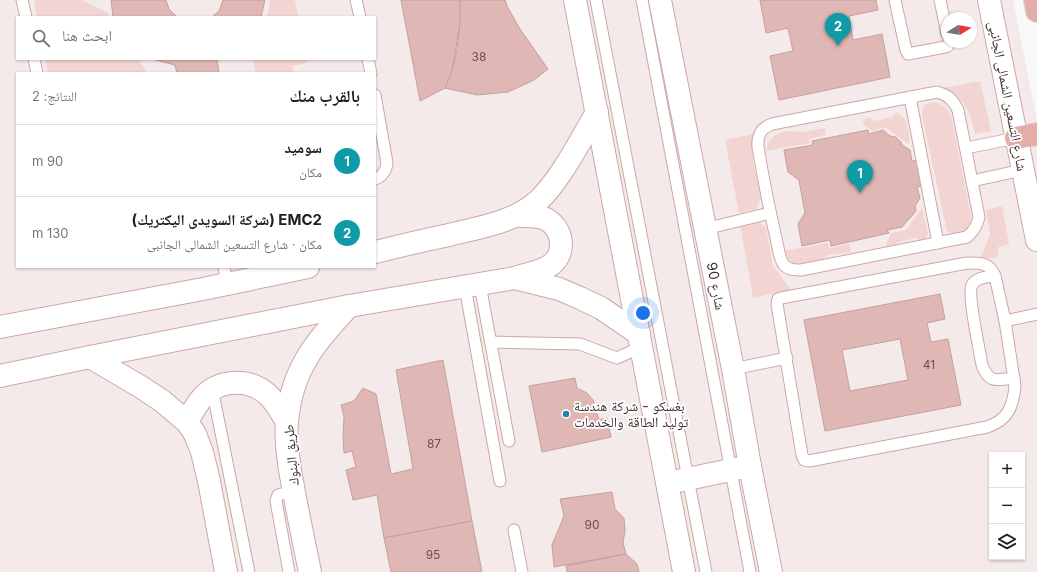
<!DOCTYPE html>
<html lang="ar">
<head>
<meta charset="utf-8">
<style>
	body { margin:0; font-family:Inter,"Noto Naskh Arabic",sans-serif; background:#f6f6f6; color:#202124; direction:rtl }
	.controls { position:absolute; right:12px; bottom:12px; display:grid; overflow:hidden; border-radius:0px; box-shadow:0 1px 3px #0004 }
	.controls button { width:36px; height:36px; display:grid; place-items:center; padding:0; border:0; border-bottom:1px solid #e0e0e0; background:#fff; color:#202124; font:20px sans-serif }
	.compass { position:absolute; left:941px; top:12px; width:36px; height:36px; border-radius:50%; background:#fff; box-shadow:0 1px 3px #0004; rotate:79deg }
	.you { position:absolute; left:643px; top:313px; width:14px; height:14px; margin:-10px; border:3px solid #fff; border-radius:50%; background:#1a73e8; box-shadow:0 0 0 6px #1a73e833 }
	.badge { display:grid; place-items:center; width:26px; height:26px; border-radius:50%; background:#2482af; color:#fff; font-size:13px; font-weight:700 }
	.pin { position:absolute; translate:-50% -33px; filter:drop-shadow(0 1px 2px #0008) }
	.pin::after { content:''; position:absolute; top:21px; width:14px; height:12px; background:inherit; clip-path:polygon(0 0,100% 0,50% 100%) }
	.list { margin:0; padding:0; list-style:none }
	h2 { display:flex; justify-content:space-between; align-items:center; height:52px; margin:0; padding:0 16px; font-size:17px }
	h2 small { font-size:13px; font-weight:400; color:#757577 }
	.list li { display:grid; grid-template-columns:26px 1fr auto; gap:12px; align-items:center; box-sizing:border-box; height:72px; padding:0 16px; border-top:1px solid #e0e0e0 }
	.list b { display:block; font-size:15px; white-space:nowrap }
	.list p { margin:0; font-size:13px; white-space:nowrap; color:#757577 }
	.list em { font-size:13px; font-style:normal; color:#757577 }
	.icon { flex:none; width:22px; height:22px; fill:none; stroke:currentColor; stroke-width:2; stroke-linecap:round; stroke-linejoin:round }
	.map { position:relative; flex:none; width:1037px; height:572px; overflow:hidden; direction:ltr }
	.search { position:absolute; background:#fff; box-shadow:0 1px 3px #0004; left:16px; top:16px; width:360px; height:44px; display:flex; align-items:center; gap:10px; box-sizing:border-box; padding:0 14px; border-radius:0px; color:#757577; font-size:15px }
	.panel { position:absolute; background:#fff; box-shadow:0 1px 3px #0004; left:16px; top:72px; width:360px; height:196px; border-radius:0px; direction:rtl }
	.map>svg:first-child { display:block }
	.built { fill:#f4eae9; fill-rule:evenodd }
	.green { fill:#f2d5d3 }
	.building { fill:#dfb8b5; stroke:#c79f9d; fill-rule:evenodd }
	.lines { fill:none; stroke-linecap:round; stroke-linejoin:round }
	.service-casing { stroke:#cfa7a5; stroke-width:13 }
	.tertiary-casing { stroke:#cfa7a5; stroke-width:24 }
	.primary-casing { stroke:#d9d6d5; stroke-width:24 }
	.service { stroke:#fff; stroke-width:11 }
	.tertiary { stroke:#fff; stroke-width:22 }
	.primary { stroke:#e5adaa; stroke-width:22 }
	.poi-dot { fill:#2482af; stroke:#fff; stroke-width:1.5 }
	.labels { text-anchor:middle; stroke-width:3.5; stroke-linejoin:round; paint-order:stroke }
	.number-label { font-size:12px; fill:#685250 }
	.street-label { font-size:14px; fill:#40302f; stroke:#fff }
	.poi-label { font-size:14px; fill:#40302f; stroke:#fff; text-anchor:start }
</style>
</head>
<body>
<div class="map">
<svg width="1037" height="572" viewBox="0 0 1037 572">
	<rect width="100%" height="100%" fill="#f9f9f9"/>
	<!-- built -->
	<path class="built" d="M0 0H1013L1037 121V572H0ZM17 17H375V59H17ZM947 18H971V42H947ZM17 73H375V267H17ZM992 455H1022V557H992Z"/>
	<!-- green -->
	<g class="green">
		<path d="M34 0H82L108 13 109 17H37Z"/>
		<path d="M269 0H295L298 17H267L270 4Z"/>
		<path d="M45 59H138L145 69 146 73H48Z"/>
		<path d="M253 59H306L307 63 292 66 294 73H256Z"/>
		<path d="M980 81 991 131 975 134C968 107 968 102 943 88Z"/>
		<path d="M934 102C944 104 948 109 952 119L971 216C971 229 960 238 947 231L922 116V110L926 104Z"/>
		<path d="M897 112 906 120 910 139 908 144 886 127 872 131 862 123 867 117 876 121 892 117Z"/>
		<path d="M825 128 826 135 809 139 810 143 766 151 769 141 777 134 786 131 803 132Z"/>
		<path d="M753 134V162L761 198 756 209 739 213 725 140Z"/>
		<path d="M1002 206 1009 244 998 247V257L978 260 984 250 990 234 986 210Z"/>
		<path d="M922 208 928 234 923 242 916 238 898 242 892 248 884 250 891 233 906 230Z"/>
		<path d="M756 221 766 227 773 266 791 290 753 298 740 224Z"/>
		<path d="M827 243 830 248 849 244 851 252 829 255 817 263 797 266 790 261 784 251Z"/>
	</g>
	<!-- building -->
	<g class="building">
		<path d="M111 0H166L169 9 177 17H113Z"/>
		<path d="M223 0H265L261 17H212L219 11Z"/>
		<path d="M401 0H460V23L452 71 445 88 420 101Z"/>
		<path d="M460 0H505L508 8 520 29 548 69 534 80 508 92 477 95 445 88 452 71 457 49 460 23Z"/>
		<path d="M760 0H876L878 10 849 16 853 40 882 34 890 77 779 100 770 56 793 51 788 28 766 33Z"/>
		<path d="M152 59H217L219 73H177L175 65Z"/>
		<path d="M868 130 869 134 883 130 890 136 896 137 901 142 902 145 910 150 912 161 917 160 923 186 917 187 920 198 915 206 916 211 902 227 887 230 889 233 831 246 830 240 802 246 798 224 805 213 799 180 788 172 784 150 813 145 812 141Z"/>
		<path d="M940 294 945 319 927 323 931 342 948 339 961 405 825 431 804 320ZM900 339 908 380 850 391 842 350Z"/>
		<path d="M443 360 472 521 384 538 377 495 353 500 346 470 356 467 352 451 344 453 343 437 344 417 341 405 354 401 363 388 376 394 391 474 413 469 396 370Z"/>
		<path d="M575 378 577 388 587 393 593 400 599 420 607 418 611 437 542 452 529 386Z"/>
		<path d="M612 492 615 509 624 518 625 531 623 543 626 554 554 567 552 545 564 516 560 499Z"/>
		<path d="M472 521 482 572H391L384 538Z"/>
		<path d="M626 554 637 564 639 572H567L566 566Z"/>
	</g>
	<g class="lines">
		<defs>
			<g id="service">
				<path d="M22 0 26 17"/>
				<path d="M356 0 360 17"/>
				<path d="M596 0 706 572"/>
				<path d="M642 0 750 572"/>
				<path d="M895 0 906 50 908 54 945 47 948 46 949 42"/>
				<path d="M940 0 947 34"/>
				<path d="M34 59 37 73"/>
				<path d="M368 59 371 73"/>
				<path d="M937 92C948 95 953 100 958 110L979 217C977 226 974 231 967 237L801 270C795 270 789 270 784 265 779 259 778 246 776 238 769 208 763 177 758 147 757 135 761 128 772 124Z"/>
				<path d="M375 95 387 163C386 171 383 176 375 179"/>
				<path d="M910 97 938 243"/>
				<path d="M966 148 1016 138"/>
				<path d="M972 181 1022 170"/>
				<path d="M705 229 770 213"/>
				<path d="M967 263C980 263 989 262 995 276L1005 321 1015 386C1013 407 1008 420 987 427L809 461 804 460 802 455 777 304 778 299 781 298Z"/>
				<path d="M224 267 227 285"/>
				<path d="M995 276C987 277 976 277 972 285 967 294 980 352 982 365 989 384 997 380 1014 378"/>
				<path d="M480 285 509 441"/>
				<path d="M465 287 500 481"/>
				<path d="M1005 321 1037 314"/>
				<path d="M491 342 580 344 617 358 641 347"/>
				<path d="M733 369 787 358"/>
				<path d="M212 388 249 572"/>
				<path d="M514 530 522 572"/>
				<path d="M289 572 276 501 278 495 293 491"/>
			</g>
			<g id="tertiary">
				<path d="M575 0 684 572"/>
				<path d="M660 0 733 369 750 466 771 572"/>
				<path d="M989 0 1037 240"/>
				<path d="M375 252C400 246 424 240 449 235 480 227 514 223 539 200 561 179 581 139 597 112"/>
				<path d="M515 278C526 274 542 272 552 264 567 251 562 228 546 219 537 215 525 216 516 216"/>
				<path d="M0 327 203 289 308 267"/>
				<path d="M90 357 141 387 162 401 187 422 195 434 202 452 209 481 226 572"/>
				<path d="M0 376 90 357 349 306 515 278 559 289 580 298 601 308 639 334"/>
				<path d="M187 422C192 413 197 402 206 394 223 379 250 379 267 394 276 402 281 412 287 422"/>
				<path d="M668 483 750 466"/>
				<path d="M310 572C303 538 296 505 290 470 288 455 285 438 287 422 289 398 297 373 310 353 321 336 335 321 349 306"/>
			</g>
			<g id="primary">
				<path d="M1035 0 1037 11"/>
				<path d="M1016 138 1037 134"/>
			</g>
		</defs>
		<!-- service casing -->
		<use href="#service" class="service-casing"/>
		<!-- tertiary casing -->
		<use href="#tertiary" class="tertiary-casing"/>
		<!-- primary casing -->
		<use href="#primary" class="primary-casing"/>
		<!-- service -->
		<use href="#service" class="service"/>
		<!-- tertiary -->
		<use href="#tertiary" class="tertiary"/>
		<!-- primary -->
		<use href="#primary" class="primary"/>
	</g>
	<!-- markers -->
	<circle class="poi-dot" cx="566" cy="414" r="4"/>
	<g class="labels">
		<!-- number labels -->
		<g class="number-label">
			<text x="479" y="61">38</text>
			<text x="929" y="369">41</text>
			<text x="434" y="448">87</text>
			<text x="592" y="529">90</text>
			<text x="433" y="559">95</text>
		</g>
		<!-- street labels -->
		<g class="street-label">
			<text transform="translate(1008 96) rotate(79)" y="5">شارع التسعين الشمالى الجانبى</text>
			<text transform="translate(716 286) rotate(79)" y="5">شارع 90</text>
			<text transform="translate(291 455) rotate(-95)" y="5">طريق البنوك</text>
		</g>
		<!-- poi labels -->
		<g class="poi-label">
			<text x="574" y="411">بغسكو - شركة هندسة<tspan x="574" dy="16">توليد الطاقة والخدمات</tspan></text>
		</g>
	</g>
</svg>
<div class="controls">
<button>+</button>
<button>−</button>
<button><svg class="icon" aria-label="layers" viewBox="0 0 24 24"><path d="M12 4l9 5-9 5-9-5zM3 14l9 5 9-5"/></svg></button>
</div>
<svg class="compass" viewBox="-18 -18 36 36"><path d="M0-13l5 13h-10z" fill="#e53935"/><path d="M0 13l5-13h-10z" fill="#757577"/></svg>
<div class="you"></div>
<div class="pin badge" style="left:860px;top:193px;background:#0f9aa8">1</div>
<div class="pin badge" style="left:838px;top:46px;background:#0f9aa8">2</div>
<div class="search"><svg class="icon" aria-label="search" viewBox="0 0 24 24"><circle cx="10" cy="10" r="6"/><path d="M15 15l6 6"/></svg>ابحث هنا</div>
<section class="panel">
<h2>بالقرب منك<small>النتائج: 2</small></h2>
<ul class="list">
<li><span class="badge" style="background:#0f9aa8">1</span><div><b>سوميد</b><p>مكان</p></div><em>90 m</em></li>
<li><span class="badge" style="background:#0f9aa8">2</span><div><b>EMC2 (شركة السويدى اليكتريك)</b><p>مكان · شارع التسعين الشمالى الجانبى</p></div><em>130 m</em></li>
</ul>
</section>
</div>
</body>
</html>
